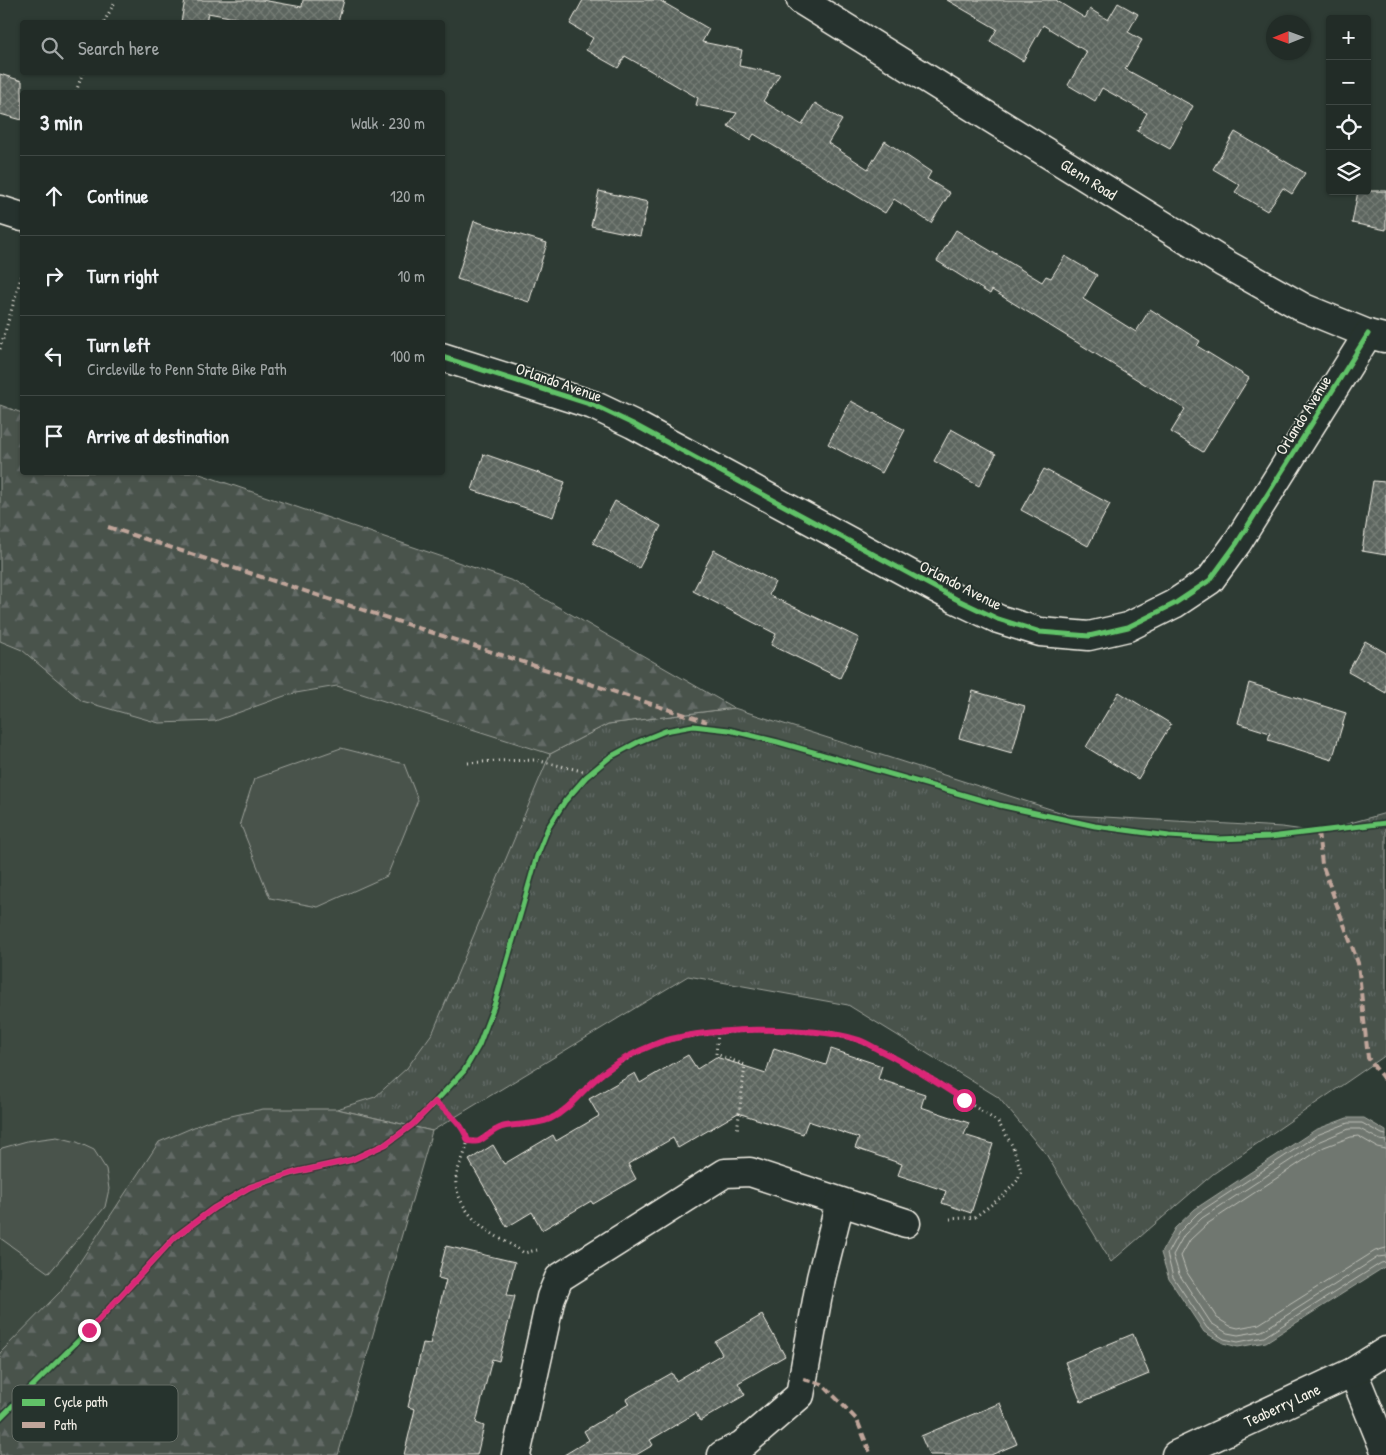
<!DOCTYPE html>
<html lang="en">
<head>
<meta charset="utf-8">
<style>
	body { margin:0; font-family:"Patrick Hand",sans-serif; background:#2a342f; color:#f1f3f6 }
	.controls { position:absolute; right:15px; top:15px; display:grid; overflow:hidden; border-radius:5px; box-shadow:0 1px 4px #0004 }
	.controls button { width:45px; height:45px; display:grid; place-items:center; padding:0; border:0; border-bottom:1px solid #3f4844; background:#222c27; color:#f1f3f6; font:25px sans-serif }
	.compass { position:absolute; left:1266px; top:15px; width:45px; height:45px; border-radius:50%; background:#222c27; box-shadow:0 1px 4px #0004; rotate:269deg }
	.stop { position:absolute; width:15px; height:15px; margin:-11px; border:4px solid #db2777; border-radius:50%; background:#fff }
	.stop.end { background:#db2777; border-color:#fff; box-shadow:0 1px 5px #0008 }
	.list { margin:0; padding:0; list-style:none }
	h2 { display:flex; justify-content:space-between; align-items:center; height:65px; margin:0; padding:0 20px; font-size:21px }
	h2 small { font-size:16px; font-weight:400; color:#a2a7a7 }
	.list li { display:grid; grid-template-columns:32px 1fr auto; gap:15px; align-items:center; box-sizing:border-box; height:80px; padding:0 20px; border-top:1px solid #3f4844 }
	.list b { display:block; font-size:19px; white-space:nowrap }
	.list p { margin:0; font-size:16px; white-space:nowrap; color:#a2a7a7 }
	.list em { font-size:16px; font-style:normal; color:#a2a7a7 }
	.icon { flex:none; width:28px; height:28px; fill:none; stroke:currentColor; stroke-width:2; stroke-linecap:round; stroke-linejoin:round }
	.map { position:relative; flex:none; width:1386px; height:1455px; overflow:hidden }
	.search { position:absolute; background:#222c27; box-shadow:0 1px 4px #0004; left:20px; top:20px; width:425px; height:55px; display:flex; align-items:center; gap:12px; box-sizing:border-box; padding:0 18px; border-radius:5px; color:#a2a7a7; font-size:19px }
	.panel { position:absolute; background:#222c27; box-shadow:0 1px 4px #0004; left:20px; top:90px; width:425px; height:385px; border-radius:5px }
	.map>svg:first-child { display:block }
	.built { fill:#3c4841 }
	.grass { fill:url(#grass-tufts); stroke:#9ea29a }
	.forest { fill:url(#forest-firs); stroke:#9ea29a }
	.pitch { fill:#48524c; stroke:#9ea29a }
	.water { fill:#6f7770; stroke:#a4a8a0 }
	.lines { fill:none; stroke-linecap:round; stroke-linejoin:round }
	.shore { stroke:#bfc0b8; stroke-width:1 }
	.building { fill:url(#building-cross-hatch); stroke:#f4f1e8 }
	.minor-casing { stroke:#f4f1e8; stroke-width:31 }
	.path { stroke:#f4f1e8; stroke-width:3; stroke-dasharray:1 4; stroke-linecap:butt }
	.minor { stroke:#26332d; stroke-width:28 }
	.quiet { stroke:#c0a59a; stroke-width:4; stroke-dasharray:8 4; stroke-linecap:butt }
	.cycleway-casing { stroke:#26332d; stroke-width:8 }
	.cycleway { stroke:#61c268; stroke-width:5 }
	.route { stroke:#db2777; stroke-width:6 }
	.labels { text-anchor:middle; stroke-width:4; stroke-linejoin:round; paint-order:stroke }
	.street-label { font-size:16px; fill:#f4f1e8; stroke:#26332d }
	.key { fill:#26332d; stroke:#646c65; stroke-width:1 }
	.key-label { font-size:14px; fill:#f4f1e8 }
</style>
</head>
<body>
<div class="map">
<svg width="1386" height="1455" viewBox="0 0 1386 1455">
	<defs>
		<pattern id="grass-tufts" width="24" height="20" patternUnits="userSpaceOnUse" patternTransform="scale(1.25)"><rect width="24" height="20" fill="#48524c"/><path d="M3 7l-1-3M5 7V3M7 7l1-3M15 17l-1-3M17 17v-4M19 17l1-3" fill="none" stroke="#636b66"/></pattern>
		<pattern id="forest-firs" width="22" height="20" patternUnits="userSpaceOnUse" patternTransform="scale(1.25)"><rect width="22" height="20" fill="#48524c"/><path d="M5 1l3.5 6h-7zM16 11l3.5 6h-7z" fill="#636b66"/></pattern>
		<pattern id="building-cross-hatch" width="8" height="8" patternUnits="userSpaceOnUse" patternTransform="scale(1.25)"><rect width="8" height="8" fill="#5c655e"/><path d="M0 0l8 8M0 8l8-8" fill="none" stroke="#747c75"/></pattern>
	</defs>
	<rect width="100%" height="100%" fill="#2e3b34"/>
	<filter id="ink" filterUnits="userSpaceOnUse"><feTurbulence type="fractalNoise" baseFrequency=".02" numOctaves="2"/><feDisplacementMap in="SourceGraphic" scale="10" xChannelSelector="R" yChannelSelector="G"/><feConvolveMatrix kernelMatrix="1 2 1 2 8 2 1 2 1" color-interpolation-filters="sRGB"/></filter>
	<g filter="url(#ink)">
		<!-- built -->
		<path class="built" d="M0 641 22 650 82 701 215 721 290 694 337 686 550 754 433 1032 407 1068 375 1097 337 1109H263L159 1142 60 1292 0 1353Z"/>
		<!-- grass -->
		<path class="grass" d="M734 708 1069 815 1282 827 1318 832 1386 813V1055L1213 1174 1111 1262 1046 1154 998 1097 848 1005 688 976 432 1131 337 1109 375 1097 407 1068 433 1032 550 754 608 724Z"/>
		<!-- forest -->
		<g class="forest">
			<path d="M0 405 22 413V472L197 473 513 581 734 708 608 724 550 754 337 686 290 694 215 721 159 723 82 701 22 650 0 641Z"/>
			<path d="M263 1109H337L432 1131 338 1455H0V1353L60 1292 159 1142 208 1121Z"/>
		</g>
		<!-- pitch -->
		<g class="pitch">
			<path d="M341 748 404 764 418 800 387 876 318 907 270 898 240 823 254 779Z"/>
			<path d="M57 1137 77 1142 94 1150 106 1169 109 1189 105 1207 49 1273 0 1238V1150L2 1148 27 1141Z"/>
		</g>
		<!-- water -->
		<path class="water" d="M1347 1118H1364L1386 1131V1266L1266 1342 1238 1347 1223 1343 1204 1332 1169 1279 1161 1253 1175 1228 1195 1209 1315 1130Z"/>
		<g class="lines">
			<!-- shore -->
			<g class="shore">
				<path d="M1386 1135 1382 1134 1362 1123H1348L1317 1135 1198 1213 1179 1232 1167 1254 1173 1277 1207 1328 1224 1339 1238 1342 1264 1337 1381 1263 1386 1262"/>
				<path d="M1386 1141 1380 1140 1360 1129H1349L1320 1141 1202 1218 1184 1235 1173 1255 1179 1274 1211 1323 1227 1333 1238 1335 1262 1331 1378 1257 1386 1256"/>
				<path d="M1386 1149 1377 1147 1358 1136 1351 1137 1324 1147 1207 1224 1190 1240 1181 1256 1186 1271 1217 1318 1230 1326 1238 1328 1259 1324 1375 1251 1386 1248"/>
			</g>
		</g>
		<!-- building -->
		<g class="building">
			<path d="M185 0H262L302 7 303 0H344L338 22H257L208 13 206 22H181Z"/>
			<path d="M583 0H659L709 29 702 42 742 50 739 66 780 74 763 101 802 125 815 103 842 120 828 143 868 169 885 141 931 172 927 179 950 193 931 223 894 199 885 213 754 134 750 140 728 126 737 113 696 105 698 98 625 56 618 68 586 50 593 38 570 24Z"/>
			<path d="M947 0H1057V1L1085 18 1090 9 1108 20 1118 3 1138 14 1128 32 1142 40 1125 69 1193 106 1170 149 1137 131 1147 113 1102 88 1095 101 1068 85 1087 52 1043 25 1023 61 990 41 997 29Z"/>
			<path d="M0 74 22 81V120L0 114Z"/>
			<path d="M1235 132 1305 173 1292 194 1283 188 1267 211 1235 192 1240 185 1213 169Z"/>
			<path d="M599 191 648 202 640 236 591 226Z"/>
			<path d="M1358 191H1386V230L1352 223Z"/>
			<path d="M474 221 547 243 529 302 457 279Z"/>
			<path d="M956 230 1042 282 1046 276 1051 278 1065 256 1097 275 1083 299 1136 332 1150 309 1200 341 1197 346 1249 378 1203 452 1171 432 1185 409 992 290 990 294 937 261Z"/>
			<path d="M851 401 905 430 882 473 828 444Z"/>
			<path d="M951 429 996 454 979 486 934 461Z"/>
			<path d="M484 454 565 482 553 517 472 490Z"/>
			<path d="M1044 469 1110 504 1088 546 1021 510Z"/>
			<path d="M1373 481 1386 482V555L1362 551Z"/>
			<path d="M615 501 661 526 639 568 593 543Z"/>
			<path d="M714 550 775 582 769 595 859 638 840 678 771 645 776 634 693 591Z"/>
			<path d="M1365 641 1386 653V693L1348 672Z"/>
			<path d="M1249 683 1346 713 1332 760 1268 740 1270 733 1238 723Z"/>
			<path d="M973 691 1025 706 1012 753 959 738Z"/>
			<path d="M1119 692 1171 724 1138 779 1086 747Z"/>
			<path d="M774 1048 826 1065 831 1049 882 1066 878 1079 925 1094 921 1107 969 1123 964 1135 993 1144 971 1213 942 1203 946 1191 898 1175 902 1164 855 1148 859 1138 808 1121 803 1134 738 1113 678 1148 673 1138 628 1164 636 1179 593 1204 591 1201 542 1230 532 1212 507 1227 469 1160 493 1145 504 1164 553 1135 556 1141 599 1116 589 1099 635 1073 640 1083 688 1055 697 1069 716 1057 766 1073Z"/>
			<path d="M446 1246 515 1262 507 1295 515 1296 499 1361 492 1359 476 1423 484 1426 477 1455H404L415 1409 408 1407 423 1343 430 1344 446 1280 438 1278Z"/>
			<path d="M762 1315 785 1356 738 1383 745 1395 700 1421 696 1413 650 1440 653 1445 636 1455H564L589 1440 584 1431 629 1404 626 1399 672 1373 676 1381 722 1354 715 1342Z"/>
			<path d="M1133 1334 1149 1374 1081 1402 1065 1362Z"/>
			<path d="M1000 1403 1017 1444 991 1455H929L921 1436Z"/>
		</g>
		<g class="lines">
			<defs>
				<g id="minor">
					<path d="M801 0 1224 263 1304 308 1368 334 1384 338"/>
					<path d="M0 210 22 217"/>
					<path d="M442 357 593 405 633 424 956 599 998 619 1040 632 1089 636 1128 627 1174 604 1210 580 1237 543 1368 334"/>
					<path d="M1353 1372 1386 1453"/>
					<path d="M516 1455 551 1297 559 1278 725 1173 750 1172 906 1223"/>
					<path d="M722 1455 742 1445 800 1395 821 1278 840 1202"/>
					<path d="M1176 1455 1353 1372 1386 1351"/>
				</g>
			</defs>
			<!-- minor casing -->
			<use href="#minor" class="minor-casing"/>
			<!-- path -->
			<g class="path">
				<path d="M104 22 116 0"/>
				<path d="M76 92 83 72"/>
				<path d="M0 349 22 274"/>
				<path d="M468 763 496 761 535 760 591 773"/>
				<path d="M718 1033 716 1054 745 1065 737 1132"/>
				<path d="M435 1102C446 1111 459 1120 465 1132 473 1147 456 1165 456 1180 455 1191 462 1204 468 1212 484 1233 504 1239 524 1253L537 1250"/>
				<path d="M468 1141H479L492 1131 505 1126 527 1125 549 1119 567 1108 584 1089 607 1070 654 1044 682 1037 715 1033 756 1030 831 1033 860 1041 896 1058 931 1078 998 1122 1012 1145 1021 1170 1018 1180 1003 1196 975 1217 950 1219"/>
			</g>
			<!-- minor -->
			<use href="#minor" class="minor"/>
			<!-- quiet -->
			<g class="quiet">
				<path d="M108 527 707 722"/>
				<path d="M1318 832 1322 864 1358 963 1368 1058 1386 1082"/>
				<path d="M803 1379 822 1384 840 1402 857 1420 871 1455"/>
			</g>
			<defs>
				<g id="cycleway">
					<path d="M442 357 593 405 633 424 956 599 998 619 1040 632 1089 636 1128 627 1174 604 1210 580 1237 543 1368 334"/>
					<path d="M0 1418 89 1330 175 1237 214 1208 250 1187 296 1172 351 1160 386 1144 412 1125 435 1102 464 1071 479 1045 495 1003 537 856 548 828 565 801 586 777 610 757 638 742 665 731 693 726 729 730 778 742 999 805 1095 826 1169 836 1218 839 1270 837 1386 823"/>
				</g>
			</defs>
			<!-- cycleway casing -->
			<use href="#cycleway" class="cycleway-casing"/>
			<!-- cycleway -->
			<use href="#cycleway" class="cycleway"/>
		</g>
	</g>
	<g class="lines" filter="url(#ink)">
		<!-- route -->
		<path class="route" d="M89 1330 175 1237 214 1208 250 1187 296 1172 351 1160 386 1144 412 1125 435 1102C449 1113 463 1124 468 1141 471 1141 476 1142 479 1141 487 1137 491 1131 502 1127 517 1123 534 1126 550 1119 573 1108 586 1084 607 1070 620 1060 638 1051 653 1045 697 1026 815 1025 859 1040 867 1043 875 1048 883 1052 911 1066 938 1083 964 1100"/>
	</g>
	<g class="labels">
		<!-- street labels -->
		<g class="street-label">
			<text transform="translate(1089 179) rotate(32)" y="6">Glenn Road</text>
			<text transform="translate(559 382) rotate(19)" y="6">Orlando Avenue</text>
			<text transform="translate(1303 415) rotate(-58)" y="6">Orlando Avenue</text>
			<text transform="translate(961 585) rotate(27)" y="6">Orlando Avenue</text>
			<text transform="translate(1282 1405) rotate(-25)" y="6">Teaberry Lane</text>
		</g>
	</g>
	<!-- legend -->
	<rect x="12" y="1385" width="166" height="57" rx="8" class="key"/>
	<rect x="22" y="1399" width="23" height="7" fill="#61c268"/>
	<rect x="22" y="1422" width="23" height="6" fill="#c0a59a"/>
	<g class="key-label">
		<text x="54" y="1407">Cycle path</text>
		<text x="54" y="1430">Path</text>
	</g>
</svg>
<div class="controls">
<button>+</button>
<button>−</button>
<button><svg class="icon" aria-label="locate" viewBox="0 0 24 24"><circle cx="12" cy="12" r="6"/><path d="M12 2v4M12 18v4M2 12h4M18 12h4"/></svg></button>
<button><svg class="icon" aria-label="layers" viewBox="0 0 24 24"><path d="M12 4l9 5-9 5-9-5zM3 14l9 5 9-5"/></svg></button>
</div>
<svg class="compass" viewBox="-18 -18 36 36"><path d="M0-13l5 13h-10z" fill="#e53935"/><path d="M0 13l5-13h-10z" fill="#a2a7a7"/></svg>
<div class="stop" style="left:964px;top:1100px"></div>
<div class="stop end" style="left:89px;top:1330px"></div>
<div class="search"><svg class="icon" aria-label="search" viewBox="0 0 24 24"><circle cx="10" cy="10" r="6"/><path d="M15 15l6 6"/></svg>Search here</div>
<section class="panel">
<h2>3 min<small>Walk · 230 m</small></h2>
<ul class="list">
<li><svg class="icon" aria-label="ahead" viewBox="0 0 24 24"><path d="M12 20V5M6 11l6-6 6 6"/></svg><div><b>Continue</b></div><em>120 m</em></li>
<li><svg class="icon" aria-label="right" viewBox="0 0 24 24"><path d="M7 20v-9h11M14 6l5 5-5 5"/></svg><div><b>Turn right</b></div><em>10 m</em></li>
<li><svg class="icon" aria-label="left" viewBox="0 0 24 24"><path d="M17 20v-9H6M10 6l-5 5 5 5"/></svg><div><b>Turn left</b><p>Circleville to Penn State Bike Path</p></div><em>100 m</em></li>
<li><svg class="icon" aria-label="arrive" viewBox="0 0 24 24"><path d="M6 21V4h12l-3 4 3 4H6"/></svg><div><b>Arrive at destination</b></div></li>
</ul>
</section>
</div>
</body>
</html>
